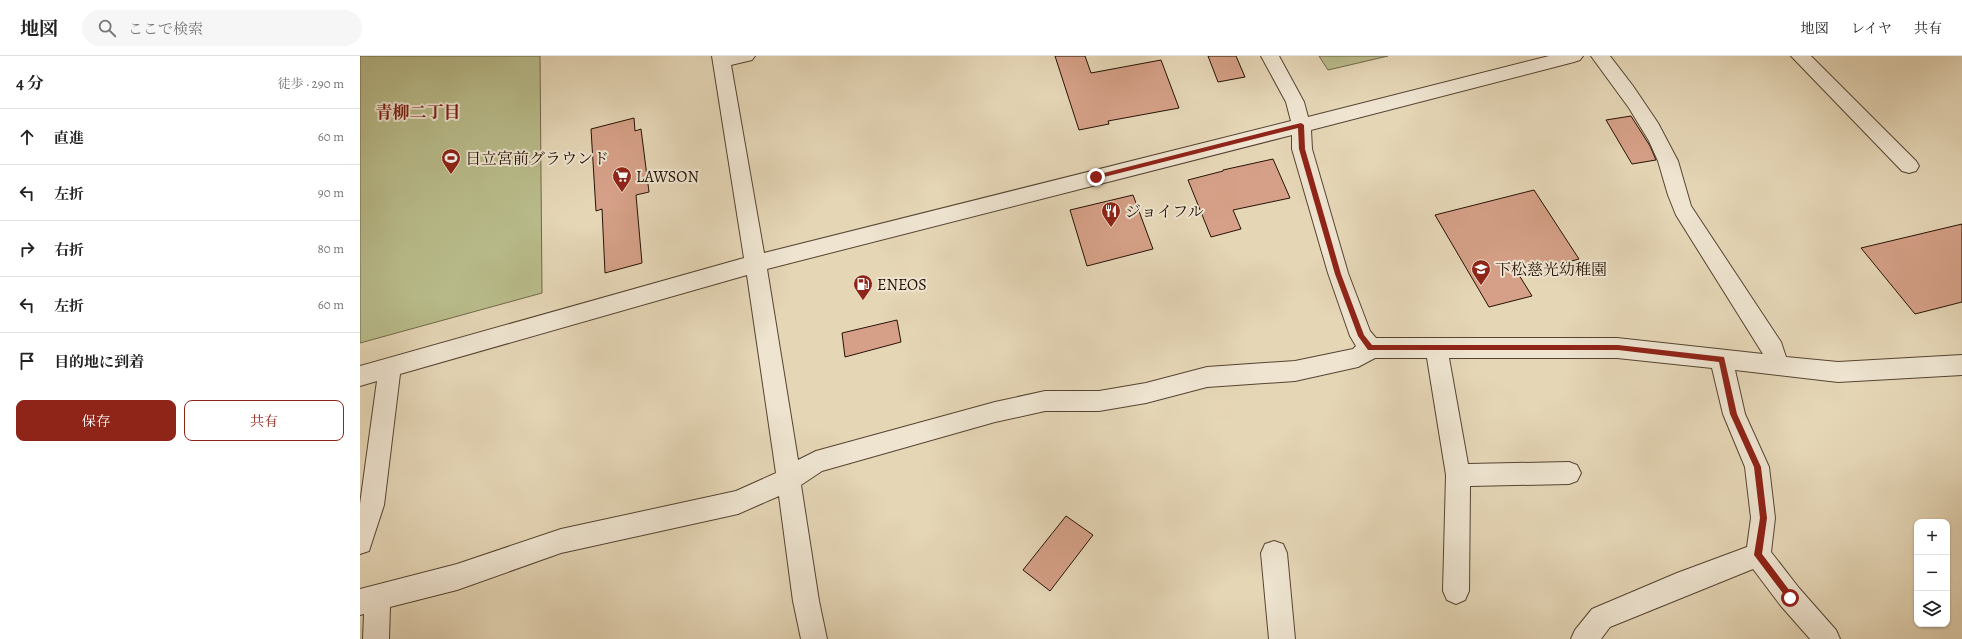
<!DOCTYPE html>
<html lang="ja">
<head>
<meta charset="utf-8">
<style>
	body { margin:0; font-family:Alegreya,"Noto Serif JP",serif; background:#f6f6f6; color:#222 }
	.controls { position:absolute; right:12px; bottom:12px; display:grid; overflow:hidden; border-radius:8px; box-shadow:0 1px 3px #0004 }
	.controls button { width:36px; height:36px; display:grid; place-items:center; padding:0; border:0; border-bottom:1px solid #e0e0e0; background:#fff; color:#222; font:20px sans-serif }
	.stop { position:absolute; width:12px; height:12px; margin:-9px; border:3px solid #8f2418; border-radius:50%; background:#fff }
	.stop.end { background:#8f2418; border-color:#fff; box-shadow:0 1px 4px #0008 }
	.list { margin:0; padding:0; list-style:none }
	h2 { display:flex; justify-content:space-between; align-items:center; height:52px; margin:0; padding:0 16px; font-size:17px }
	h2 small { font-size:13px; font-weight:400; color:#767676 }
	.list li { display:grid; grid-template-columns:26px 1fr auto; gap:12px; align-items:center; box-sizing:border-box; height:56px; padding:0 16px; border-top:1px solid #e0e0e0 }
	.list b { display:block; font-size:15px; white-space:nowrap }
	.list em { font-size:13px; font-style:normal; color:#767676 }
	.actions { display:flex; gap:8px; padding:12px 16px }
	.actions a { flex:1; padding:9px 0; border:1px solid #8f2418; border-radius:8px; text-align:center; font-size:14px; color:#8f2418 }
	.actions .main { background:#8f2418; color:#fff }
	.icon { flex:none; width:22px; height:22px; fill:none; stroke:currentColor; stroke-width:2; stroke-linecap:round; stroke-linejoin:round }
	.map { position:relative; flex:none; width:1602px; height:583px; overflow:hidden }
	header { display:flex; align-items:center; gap:24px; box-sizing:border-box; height:56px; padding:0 20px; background:#fff; border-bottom:1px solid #e0e0e0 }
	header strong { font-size:19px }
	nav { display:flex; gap:22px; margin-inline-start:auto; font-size:14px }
	.search { width:280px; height:36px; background:#f6f6f6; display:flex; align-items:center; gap:10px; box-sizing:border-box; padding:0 14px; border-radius:22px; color:#767676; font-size:15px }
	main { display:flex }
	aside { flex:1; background:#fff }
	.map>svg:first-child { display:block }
	.green { fill:#b9bc8b; stroke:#706848 }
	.building { fill:#d5a087; stroke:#261305 }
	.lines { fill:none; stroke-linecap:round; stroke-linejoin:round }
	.minor-casing { stroke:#564431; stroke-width:2 }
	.minor { fill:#eee4d0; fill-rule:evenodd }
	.route { fill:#8f2418 }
	.labels { text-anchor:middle; stroke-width:4; stroke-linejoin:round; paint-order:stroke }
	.poi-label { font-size:16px; fill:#261305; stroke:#eee4d0; text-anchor:start }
	.neighbourhood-label { font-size:17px; font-weight:bold; fill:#7a1f14; stroke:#eee4d0 }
</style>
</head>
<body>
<header>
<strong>地図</strong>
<div class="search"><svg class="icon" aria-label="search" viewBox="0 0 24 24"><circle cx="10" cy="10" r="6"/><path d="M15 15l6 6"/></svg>ここで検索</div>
<nav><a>地図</a><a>レイヤ</a><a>共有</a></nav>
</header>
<main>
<aside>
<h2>4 分<small>徒歩 · 290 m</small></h2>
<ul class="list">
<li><svg class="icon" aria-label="ahead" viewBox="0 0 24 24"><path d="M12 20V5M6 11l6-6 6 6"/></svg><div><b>直進</b></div><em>60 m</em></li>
<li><svg class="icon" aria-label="left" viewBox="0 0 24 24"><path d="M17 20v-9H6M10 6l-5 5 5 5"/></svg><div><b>左折</b></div><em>90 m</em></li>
<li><svg class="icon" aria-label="right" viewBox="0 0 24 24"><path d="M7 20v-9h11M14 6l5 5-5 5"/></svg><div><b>右折</b></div><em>80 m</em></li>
<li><svg class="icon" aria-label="left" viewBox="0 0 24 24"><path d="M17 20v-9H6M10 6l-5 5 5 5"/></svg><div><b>左折</b></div><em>60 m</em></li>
<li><svg class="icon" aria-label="arrive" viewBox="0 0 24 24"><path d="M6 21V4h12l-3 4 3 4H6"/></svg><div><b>目的地に到着</b></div></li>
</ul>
<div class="actions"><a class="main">保存</a><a>共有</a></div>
</aside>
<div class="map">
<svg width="1602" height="583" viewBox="0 0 1602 583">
	<rect width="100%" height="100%" fill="#e5d6b6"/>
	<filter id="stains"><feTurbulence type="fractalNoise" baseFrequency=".005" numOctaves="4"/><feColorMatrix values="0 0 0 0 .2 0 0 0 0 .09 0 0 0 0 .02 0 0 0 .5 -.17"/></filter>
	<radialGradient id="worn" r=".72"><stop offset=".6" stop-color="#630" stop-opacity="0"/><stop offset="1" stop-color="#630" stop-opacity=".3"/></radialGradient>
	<!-- green -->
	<g class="green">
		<path d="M0 0H180L182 237 0 287Z"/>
		<path d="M959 0H1028L968 14Z"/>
	</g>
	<!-- building -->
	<g class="building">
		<path d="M695 0H725L731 17 801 4 819 52 748 65 749 68 719 74Z"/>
		<path d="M848 0H876L885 21 858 26Z"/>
		<path d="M1271 60 1290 90 1296 104 1272 108 1246 64Z"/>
		<path d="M274 62 275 75 281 73 289 136 276 139 282 207 245 217 242 153 236 155 231 73Z"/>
		<path d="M913 103 930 142 873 154 881 173 851 181 828 124 863 115V114Z"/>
		<path d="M1174 134 1219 203 1159 219 1172 240 1129 251 1075 159Z"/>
		<path d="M773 139 793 193 727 210 710 154Z"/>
		<path d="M1602 168V246L1555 258 1501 192Z"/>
		<path d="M537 264 541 286 485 301 482 277Z"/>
		<path d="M706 460 733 479 690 535 663 514Z"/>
	</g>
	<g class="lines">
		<defs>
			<g id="minor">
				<path d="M352 0H395L392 4 371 9 404 197 931 65 926 46 901 0H919L944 46 948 61 1189 0H1223L1220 4 1214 6 951 74 952 93 988 217 1010 275 1016 282H1257L1403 298 1316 159 1308 139 1298 105 1289 85 1269 52 1231 0H1250L1273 30 1298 67 1318 105 1331 150 1421 286 1426 301 1478 306 1602 299V319L1478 326 1375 314 1385 358 1409 411 1415 462 1411 496 1439 532 1476 574 1480 583H1450L1421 550 1393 513 1250 571 1241 583H1211L1215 574 1232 553 1317 517 1387 491 1391 462 1385 411 1363 358 1352 312 1257 302H1089L1108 408 1209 406 1217 409 1221 417 1217 425 1209 428 1110 430 1109 535 1105 544 1096 548 1087 544 1083 535 1086 419 1067 302H1015L998 311 935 325 847 331 786 347 739 355H685L635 366 462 415 441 429 459 545 467 583H441L433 545 419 440 378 458 201 497 97 534 30 551 29 583H3L4 558 0 559V533L97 508 201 473 376 435 416 417 387 219 40 318 24 449 9 495 0 498V448L17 325 0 330V310L384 202ZM932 79V93L968 217 990 280 996 290 993 293 935 305 847 311 786 327 739 335H685L635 346 456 395 438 404 407 213Z"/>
				<path d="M1431 0H1451L1556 105 1559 110 1556 115 1549 117 1542 115Z"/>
				<path d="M914 485 923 488 927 497 935 583H909L901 497 905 488Z"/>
			</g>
		</defs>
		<!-- minor casing -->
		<use href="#minor" class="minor-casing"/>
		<!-- minor -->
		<use href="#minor" class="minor"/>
	</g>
	<!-- route -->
	<path class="route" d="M941 67 944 69 945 93 981 218 1004 279 1012 289H1258L1364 301 1377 358 1401 411 1407 462 1402 498 1433 539V544H1428L1394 499 1400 462 1394 411 1370 358 1359 306 1258 294H1008L998 280 975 218 939 93 938 72 736 123 733 121 736 119Z"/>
	<!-- icons -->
	<defs>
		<symbol id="stadium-pin" viewBox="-11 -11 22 30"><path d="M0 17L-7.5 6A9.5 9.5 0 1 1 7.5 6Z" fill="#8f2418" stroke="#eee4d0"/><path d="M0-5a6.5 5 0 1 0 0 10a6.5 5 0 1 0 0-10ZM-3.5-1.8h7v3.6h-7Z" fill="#fff"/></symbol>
		<symbol id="supermarket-pin" viewBox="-11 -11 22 30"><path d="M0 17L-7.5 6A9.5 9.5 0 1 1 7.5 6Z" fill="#8f2418" stroke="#eee4d0"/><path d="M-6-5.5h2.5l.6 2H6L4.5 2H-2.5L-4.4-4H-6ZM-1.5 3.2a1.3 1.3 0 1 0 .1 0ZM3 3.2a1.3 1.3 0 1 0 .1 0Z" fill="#fff"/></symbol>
		<symbol id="restaurant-pin" viewBox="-11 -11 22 30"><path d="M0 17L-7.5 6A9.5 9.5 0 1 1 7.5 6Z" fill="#8f2418" stroke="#eee4d0"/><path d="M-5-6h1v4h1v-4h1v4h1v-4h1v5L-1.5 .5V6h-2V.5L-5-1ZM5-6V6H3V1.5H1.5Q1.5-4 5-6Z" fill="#fff"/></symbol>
		<symbol id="school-pin" viewBox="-11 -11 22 30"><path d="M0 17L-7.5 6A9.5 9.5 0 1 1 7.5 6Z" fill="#8f2418" stroke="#eee4d0"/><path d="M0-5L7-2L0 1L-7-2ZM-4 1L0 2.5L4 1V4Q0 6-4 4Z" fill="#fff"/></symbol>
		<symbol id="fuel-pin" viewBox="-11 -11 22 30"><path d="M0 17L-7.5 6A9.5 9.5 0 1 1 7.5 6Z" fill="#8f2418" stroke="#eee4d0"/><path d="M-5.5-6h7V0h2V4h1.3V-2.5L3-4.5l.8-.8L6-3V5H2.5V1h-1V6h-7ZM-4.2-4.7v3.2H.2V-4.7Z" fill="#fff"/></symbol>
	</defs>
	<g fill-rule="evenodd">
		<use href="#stadium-pin" x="80" y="91" width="22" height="30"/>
		<use href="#supermarket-pin" x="251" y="109" width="22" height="30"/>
		<use href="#restaurant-pin" x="740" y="144" width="22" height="30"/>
		<use href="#school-pin" x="1110" y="202" width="22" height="30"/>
		<use href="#fuel-pin" x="492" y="217" width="22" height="30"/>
	</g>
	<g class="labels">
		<!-- poi labels -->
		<g class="poi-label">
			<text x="105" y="108">日立宮前グラウンド</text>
			<text x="276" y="126">LAWSON</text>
			<text x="765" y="161">ジョイフル</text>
			<text x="1135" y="219">下松慈光幼稚園</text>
			<text x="517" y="234">ENEOS</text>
		</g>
		<!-- neighbourhood labels -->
		<g class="neighbourhood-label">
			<text x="58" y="62">青柳二丁目</text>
		</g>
	</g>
	<rect width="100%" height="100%" filter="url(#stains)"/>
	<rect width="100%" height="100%" fill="url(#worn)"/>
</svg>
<div class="controls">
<button>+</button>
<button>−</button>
<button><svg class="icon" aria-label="layers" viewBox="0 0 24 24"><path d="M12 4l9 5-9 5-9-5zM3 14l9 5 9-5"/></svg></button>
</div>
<div class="stop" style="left:1430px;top:542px"></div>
<div class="stop end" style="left:736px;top:121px"></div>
</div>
</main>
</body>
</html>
